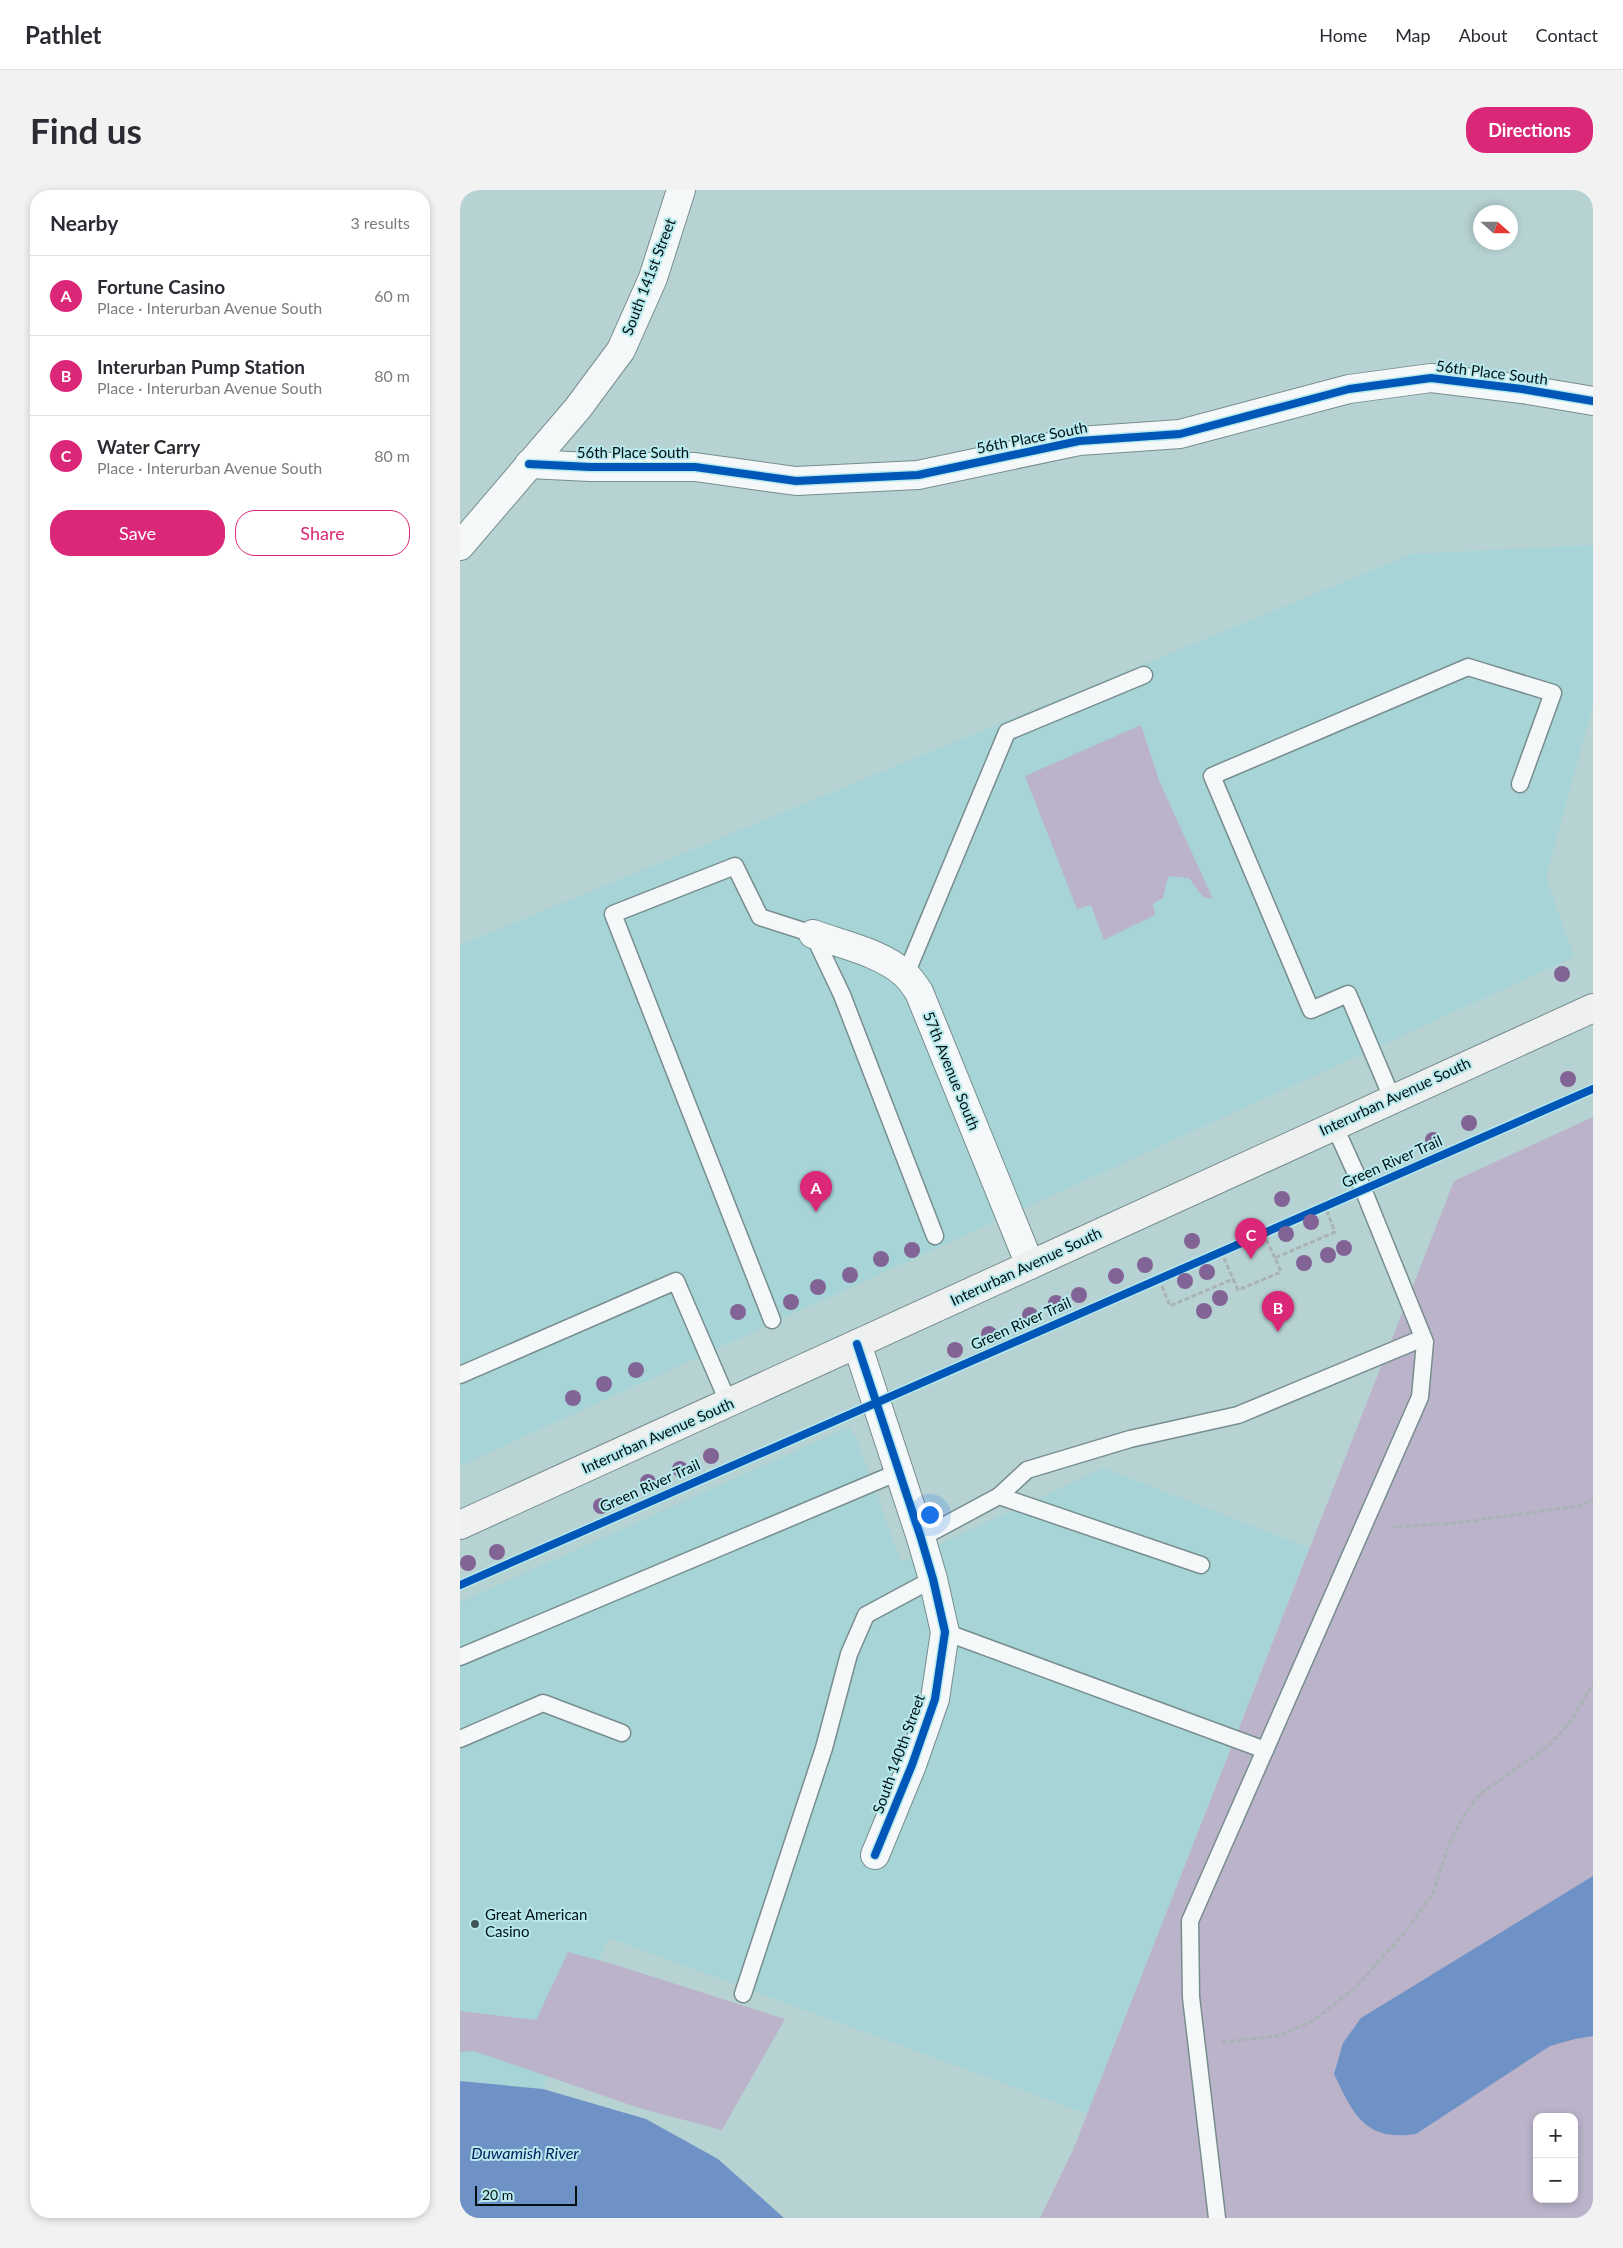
<!DOCTYPE html>
<html lang="en">
<head>
<meta charset="utf-8">
<style>
	body { margin:0; font-family:Lato,sans-serif; background:#f2f2f3; color:#2b2b33 }
	.controls { position:absolute; right:15px; bottom:15px; display:grid; overflow:hidden; border-radius:10px; box-shadow:0 2px 8px #0003 }
	.controls button { width:45px; height:45px; display:grid; place-items:center; padding:0; border:0; border-bottom:1px solid #e1e1e2; background:#fff; color:#2b2b33; font:25px sans-serif }
	.compass { position:absolute; left:1013px; top:15px; width:45px; height:45px; border-radius:50%; background:#fff; box-shadow:0 2px 8px #0003; rotate:111deg }
	.scale { position:absolute; left:15px; bottom:12px; width:102px; box-sizing:border-box; padding-left:5px; border:2px solid #011112; border-top:0; font-size:14px; line-height:18px; white-space:nowrap; color:#011112; -webkit-text-stroke:4px #b7e9ed; paint-order:stroke }
	.you { position:absolute; left:469px; top:1324px; width:18px; height:18px; margin:-12px; border:4px solid #fff; border-radius:50%; background:#1a73e8; box-shadow:0 0 0 8px #1a73e833 }
	.badge { display:grid; place-items:center; width:32px; height:32px; border-radius:50%; background:#db2777; color:#fff; font-size:16px; font-weight:700 }
	.pin { position:absolute; translate:-50% -41px; filter:drop-shadow(0 1px 2px #0008) }
	.pin::after { content:''; position:absolute; top:26px; width:18px; height:15px; background:inherit; clip-path:polygon(0 0,100% 0,50% 100%) }
	.list { margin:0; padding:0; list-style:none }
	h2 { display:flex; justify-content:space-between; align-items:center; height:65px; margin:0; padding:0 20px; font-size:21px }
	h2 small { font-size:16px; font-weight:400; color:#7c7c81 }
	.list li { display:grid; grid-template-columns:32px 1fr auto; gap:15px; align-items:center; box-sizing:border-box; height:80px; padding:0 20px; border-top:1px solid #e1e1e2 }
	.list b { display:block; font-size:19px; white-space:nowrap }
	.list p { margin:0; font-size:16px; white-space:nowrap; color:#7c7c81 }
	.list em { font-size:16px; font-style:normal; color:#7c7c81 }
	.actions { display:flex; gap:10px; padding:15px 20px }
	.actions a { flex:1; padding:11px 0; border:1px solid #db2777; border-radius:20px; text-align:center; font-size:18px; color:#db2777 }
	.actions .main { background:#db2777; color:#fff }
	.map { position:relative; flex:none; width:1133px; height:2028px; overflow:hidden; border-radius:20px }
	header { display:flex; align-items:center; gap:30px; box-sizing:border-box; height:70px; padding:0 25px; background:#fff; border-bottom:1px solid #e1e1e2 }
	header strong { font-size:24px }
	nav { display:flex; gap:28px; margin-inline-start:auto; font-size:18px }
	.intro { display:flex; align-items:center; justify-content:space-between; box-sizing:border-box; height:120px; padding:0 30px }
	h1 { margin:0; font-size:35px }
	.button { padding:12px 22px; border-radius:20px; background:#db2777; color:#fff; font-size:18px; font-weight:700 }
	main { display:flex; gap:30px; padding:0 30px }
	aside { flex:1; background:#fff; border-radius:20px; box-shadow:0 2px 8px #0003 }
	.map>svg:first-child { display:block }
	.built { fill:#a7d4d7 }
	.green { fill:#bab3ca; fill-rule:evenodd }
	.water { fill:#6e92c5 }
	.lines { fill:none; stroke-linecap:round; stroke-linejoin:round }
	.service-casing { stroke:#788d8e; stroke-width:19 }
	.minor-casing { stroke:#788d8e; stroke-width:30 }
	.secondary-casing { stroke:#788d8e; stroke-width:30 }
	.path { stroke:#a9b3b3; stroke-width:3; stroke-dasharray:5 2.5; stroke-linecap:butt }
	.service { stroke:#f4f8f8; stroke-width:16 }
	.minor { stroke:#f4f8f8; stroke-width:28 }
	.secondary { stroke:#eff1f1; stroke-width:28 }
	.cycleway-casing { stroke:#b7e9ed; stroke-width:11 }
	.cycleway { stroke:#0057b8; stroke-width:8 }
	.tree { fill:#826396 }
	.poi-dot { fill:#415556; stroke:#b7e9ed; stroke-width:2 }
	.labels { text-anchor:middle; stroke-width:4; stroke-linejoin:round; paint-order:stroke }
	.street-label { font-size:15px; fill:#011112; stroke:#b7e9ed }
	.poi-label { font-size:15px; fill:#011112; stroke:#b7e9ed; text-anchor:start }
	.water-label { font-size:16px; font-style:italic; fill:#022363; stroke:#b7e9ed }
</style>
</head>
<body>
<header>
<strong>Pathlet</strong>
<nav><a>Home</a><a>Map</a><a>About</a><a>Contact</a></nav>
</header>
<div class="intro"><h1>Find us</h1><a class="button">Directions</a></div>
<main>
<aside>
<h2>Nearby<small>3 results</small></h2>
<ul class="list">
<li><span class="badge">A</span><div><b>Fortune Casino</b><p>Place · Interurban Avenue South</p></div><em>60 m</em></li>
<li><span class="badge">B</span><div><b>Interurban Pump Station</b><p>Place · Interurban Avenue South</p></div><em>80 m</em></li>
<li><span class="badge">C</span><div><b>Water Carry</b><p>Place · Interurban Avenue South</p></div><em>80 m</em></li>
</ul>
<div class="actions"><a class="main">Save</a><a>Share</a></div>
</aside>
<div class="map">
<svg width="1133" height="2028" viewBox="0 0 1133 2028">
	<rect width="100%" height="100%" fill="#b7d2d3"/>
	<!-- built -->
	<g class="built">
		<path d="M1133 355V515L1086 687 1114 767 0 1276V755L952 364Z"/>
		<path d="M389 1237 396 1247 441 1372 644 1278 849 1358 627 1924 149 1748 83 1899 0 1891V1412Z"/>
	</g>
	<!-- green -->
	<g class="green">
		<path d="M681 535 700 593 753 709 743 707 729 688 708 686 703 708 693 714 695 725 644 750 631 715 617 719 565 586Z"/>
		<path d="M1133 927V2028H580L613 1960 994 991ZM1077 1927H1114V2009H1077Z"/>
		<path d="M108 1762 153 1774 325 1829 262 1940 179 1918 14 1861 0 1862V1821L76 1830Z"/>
	</g>
	<!-- water -->
	<g class="water">
		<path d="M1133 1686V1846L1115 1849 1090 1856 956 1944C905 1952 893 1924 874 1884L883 1853 901 1828Z"/>
		<path d="M0 1891 83 1899 186 1929 258 1969 324 2028H0Z"/>
	</g>
	<g class="lines">
		<defs>
			<g id="service">
				<path d="M446 784 547 542 684 485"/>
				<path d="M932 908 888 804 851 820 752 586 1008 477 1093 503 1060 594"/>
				<path d="M312 1130 153 724 275 676 300 727 353 744 382 805 475 1046"/>
				<path d="M0 1185 216 1091 269 1214"/>
				<path d="M539 1306 567 1280 670 1249 778 1225 963 1148"/>
				<path d="M461 1348 539 1306 741 1375"/>
				<path d="M485 1442 805 1560"/>
				<path d="M0 1467 441 1281"/>
				<path d="M0 1549 83 1513 162 1543"/>
				<path d="M283 1804 364 1558 389 1464 406 1425 473 1389"/>
				<path d="M757 2028 731 1807 730 1731 960 1207 965 1152 903 999 874 935"/>
			</g>
			<g id="minor">
				<path d="M69 274 130 277H235L336 291 458 285 619 251 720 244 889 199 971 188 1062 199 1133 211"/>
				<path d="M0 356 118 218 161 160 193 88 221 0"/>
				<path d="M353 744C383 755 420 762 445 784 450 789 455 796 459 802L570 1075"/>
				<path d="M397 1154 461 1348 473 1389 485 1442 475 1509 452 1575 415 1665"/>
			</g>
			<path id="secondary" d="M0 1335 1133 818"/>
		</defs>
		<!-- service casing -->
		<use href="#service" class="service-casing"/>
		<!-- minor casing -->
		<use href="#minor" class="minor-casing"/>
		<!-- secondary casing -->
		<use href="#secondary" class="secondary-casing"/>
		<!-- path -->
		<g class="path">
			<path d="M803 1043 815 1068"/>
			<path d="M761 1061 773 1089"/>
			<path d="M699 1089 710 1116 773 1089 778 1100 821 1082 815 1068 875 1042 865 1016"/>
			<path d="M931 1337 996 1333 1118 1316 1133 1311"/>
			<path d="M762 1852 817 1846 853 1831 896 1797 946 1741 972 1705 989 1654 1003 1627 1020 1604 1087 1557 1109 1534 1133 1494"/>
		</g>
		<!-- service -->
		<use href="#service" class="service"/>
		<!-- minor -->
		<use href="#minor" class="minor"/>
		<!-- secondary -->
		<use href="#secondary" class="secondary"/>
		<defs>
			<g id="cycleway">
				<path d="M69 274 130 277H235L336 291 458 285 619 251 720 244 889 199 971 188 1062 199 1133 211"/>
				<path d="M397 1154 461 1348 473 1389 485 1442 475 1509 452 1575 415 1665"/>
				<path d="M0 1395 1133 899"/>
			</g>
		</defs>
		<!-- cycleway casing -->
		<use href="#cycleway" class="cycleway-casing"/>
		<!-- cycleway -->
		<use href="#cycleway" class="cycleway"/>
	</g>
	<!-- trees -->
	<g class="tree">
		<circle cx="1102" cy="784" r="8"/>
		<circle cx="1108" cy="889" r="8"/>
		<circle cx="1009" cy="933" r="8"/>
		<circle cx="973" cy="950" r="8"/>
		<circle cx="822" cy="1009" r="8"/>
		<circle cx="851" cy="1032" r="8"/>
		<circle cx="826" cy="1044" r="8"/>
		<circle cx="732" cy="1051" r="8"/>
		<circle cx="884" cy="1058" r="8"/>
		<circle cx="452" cy="1060" r="8"/>
		<circle cx="868" cy="1065" r="8"/>
		<circle cx="421" cy="1069" r="8"/>
		<circle cx="844" cy="1073" r="8"/>
		<circle cx="685" cy="1075" r="8"/>
		<circle cx="747" cy="1082" r="8"/>
		<circle cx="390" cy="1085" r="8"/>
		<circle cx="656" cy="1086" r="8"/>
		<circle cx="725" cy="1091" r="8"/>
		<circle cx="358" cy="1097" r="8"/>
		<circle cx="619" cy="1105" r="8"/>
		<circle cx="760" cy="1108" r="8"/>
		<circle cx="331" cy="1112" r="8"/>
		<circle cx="596" cy="1113" r="8"/>
		<circle cx="744" cy="1121" r="8"/>
		<circle cx="278" cy="1122" r="8"/>
		<circle cx="570" cy="1125" r="8"/>
		<circle cx="529" cy="1144" r="8"/>
		<circle cx="495" cy="1160" r="8"/>
		<circle cx="176" cy="1180" r="8"/>
		<circle cx="144" cy="1194" r="8"/>
		<circle cx="113" cy="1208" r="8"/>
		<circle cx="251" cy="1266" r="8"/>
		<circle cx="220" cy="1279" r="8"/>
		<circle cx="188" cy="1292" r="8"/>
		<circle cx="141" cy="1316" r="8"/>
		<circle cx="37" cy="1362" r="8"/>
		<circle cx="8" cy="1373" r="8"/>
	</g>
	<!-- markers -->
	<circle class="poi-dot" cx="15" cy="1734" r="5"/>
	<g class="labels">
		<!-- street labels -->
		<g class="street-label">
			<text transform="translate(189 87) rotate(-69)" y="5">South 141st Street</text>
			<text transform="translate(1032 183) rotate(7)" y="5">56th Place South</text>
			<text transform="translate(572 248) rotate(-11)" y="5">56th Place South</text>
			<text x="173" y="268">56th Place South</text>
			<text transform="translate(491 881) rotate(68)" y="5">57th Avenue South</text>
			<text transform="translate(935 907) rotate(-25)" y="5">Interurban Avenue South</text>
			<text transform="translate(932 972) rotate(-24)" y="5">Green River Trail</text>
			<text transform="translate(566 1077) rotate(-25)" y="5">Interurban Avenue South</text>
			<text transform="translate(561 1134) rotate(-24)" y="5">Green River Trail</text>
			<text transform="translate(198 1246) rotate(-24)" y="5">Interurban Avenue South</text>
			<text transform="translate(190 1296) rotate(-24)" y="5">Green River Trail</text>
			<text transform="translate(439 1564) rotate(-70)" y="5">South 140th Street</text>
		</g>
		<!-- poi labels -->
		<g class="poi-label">
			<text x="25" y="1730">Great American<tspan x="25" dy="17">Casino</tspan></text>
		</g>
		<!-- water labels -->
		<g class="water-label">
			<text x="65" y="1969">Duwamish River</text>
		</g>
	</g>
</svg>
<div class="controls">
<button>+</button>
<button>−</button>
</div>
<svg class="compass" viewBox="-18 -18 36 36"><path d="M0-13l5 13h-10z" fill="#e53935"/><path d="M0 13l5-13h-10z" fill="#7c7c81"/></svg>
<div class="scale">20 m</div>
<div class="you"></div>
<div class="pin badge" style="left:356px;top:1022px">A</div>
<div class="pin badge" style="left:818px;top:1142px">B</div>
<div class="pin badge" style="left:791px;top:1069px">C</div>
</div>
</main>
</body>
</html>
